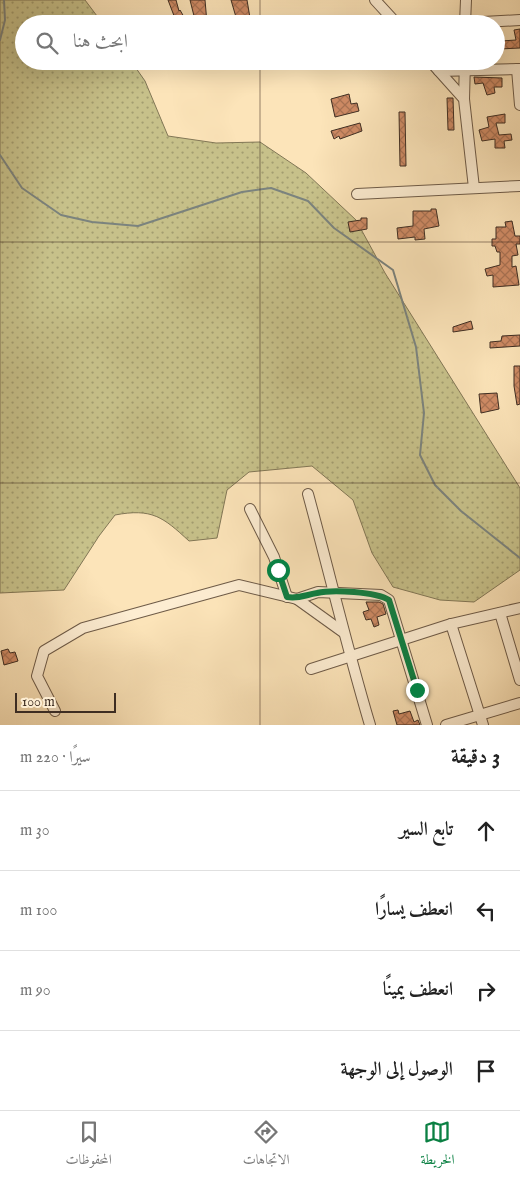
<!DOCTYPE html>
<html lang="ar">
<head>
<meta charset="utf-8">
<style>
	body { margin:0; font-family:"IM FELL English",Amiri,serif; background:#f6f6f6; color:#222; direction:rtl }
	.scale { position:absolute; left:15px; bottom:12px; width:101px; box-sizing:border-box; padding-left:5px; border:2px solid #3e2d22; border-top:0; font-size:14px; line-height:18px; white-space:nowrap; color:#3e2d22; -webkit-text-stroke:4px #fdedd2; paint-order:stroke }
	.stop { position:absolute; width:15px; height:15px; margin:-11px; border:4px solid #0b8043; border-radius:50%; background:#fff }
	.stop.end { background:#0b8043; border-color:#fff; box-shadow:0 1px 5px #0008 }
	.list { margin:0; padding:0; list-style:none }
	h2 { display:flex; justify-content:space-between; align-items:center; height:65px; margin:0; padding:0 20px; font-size:21px }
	h2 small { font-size:16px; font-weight:400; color:#767676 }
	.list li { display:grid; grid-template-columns:32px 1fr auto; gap:15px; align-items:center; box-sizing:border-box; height:80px; padding:0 20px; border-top:1px solid #e0e0e0 }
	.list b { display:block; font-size:19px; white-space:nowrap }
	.list em { font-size:16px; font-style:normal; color:#767676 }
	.icon { flex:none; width:28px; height:28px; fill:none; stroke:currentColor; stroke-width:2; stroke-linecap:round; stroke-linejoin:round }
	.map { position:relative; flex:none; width:520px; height:725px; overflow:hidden; direction:ltr }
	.search { position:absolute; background:#fff; box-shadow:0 5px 20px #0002; left:15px; right:15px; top:15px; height:55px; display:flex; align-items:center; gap:12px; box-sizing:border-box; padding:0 18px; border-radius:28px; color:#767676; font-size:19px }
	.sheet { height:385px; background:#fff }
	nav { display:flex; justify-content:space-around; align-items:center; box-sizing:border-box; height:70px; border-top:1px solid #e0e0e0; background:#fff; font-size:14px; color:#767676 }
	nav a { display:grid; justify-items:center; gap:2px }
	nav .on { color:#0b8043 }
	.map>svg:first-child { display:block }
	.grass { fill:url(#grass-dots); stroke:#827756 }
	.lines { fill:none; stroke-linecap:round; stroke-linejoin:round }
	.stream { stroke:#7b837e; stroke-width:2 }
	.building { fill:url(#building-cross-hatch); stroke:#3e2d22 }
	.minor-casing { stroke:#6e5b48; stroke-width:12 }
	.minor { stroke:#fdedd2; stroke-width:10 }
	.route { stroke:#0b8043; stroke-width:6 }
	.grid { fill:none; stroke:#3e2d22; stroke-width:1; stroke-opacity:0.55 }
</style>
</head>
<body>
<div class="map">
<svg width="520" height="725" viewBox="0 0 520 725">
	<defs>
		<pattern id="grass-dots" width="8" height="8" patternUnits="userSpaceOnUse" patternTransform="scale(1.25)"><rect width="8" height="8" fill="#c7c18a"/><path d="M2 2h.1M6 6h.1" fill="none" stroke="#a39d70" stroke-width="1.8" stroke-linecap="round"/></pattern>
		<pattern id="building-cross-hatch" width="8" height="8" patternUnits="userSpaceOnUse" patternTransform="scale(1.25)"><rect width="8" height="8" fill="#cf8b65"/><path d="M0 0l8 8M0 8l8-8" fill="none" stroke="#a97253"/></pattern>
	</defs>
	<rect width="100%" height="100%" fill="#fce4b9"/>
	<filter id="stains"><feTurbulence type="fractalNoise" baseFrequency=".004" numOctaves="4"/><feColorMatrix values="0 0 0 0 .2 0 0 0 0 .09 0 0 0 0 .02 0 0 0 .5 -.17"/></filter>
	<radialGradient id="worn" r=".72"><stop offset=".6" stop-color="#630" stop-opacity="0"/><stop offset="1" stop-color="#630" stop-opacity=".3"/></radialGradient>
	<!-- grass -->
	<path class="grass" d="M0 0H85L103 24H24V61H131L145 81 168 136 216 143 260 142 306 173 356 220 385 273 520 488V570L474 602 440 600 393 587 372 553 353 500 312 466 249 472 227 490 217 538 189 541C163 517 152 508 115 515L99 536 64 590 0 593Z"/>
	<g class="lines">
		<!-- stream -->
		<g class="stream">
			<path d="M0 40 5 20 4 0"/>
			<path d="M0 155 22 188 61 215 92 222 138 226 242 192 271 188 308 201 334 228 393 270 416 347 424 413 420 455 435 485 461 511 520 558"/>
		</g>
	</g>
	<!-- building -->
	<g class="building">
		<path d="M168 0H176L179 11 180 10 184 17 176 21Z"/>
		<path d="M190 0H205L207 23 196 24Z"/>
		<path d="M231 0H247L251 24H238Z"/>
		<path d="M520 29V48L499 49 496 46V31L499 30 501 41 516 40 514 30Z"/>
		<path d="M474 77 502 78V87H494L495 93 487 95 483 83 475 84Z"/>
		<path d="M349 94 351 104 357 103 359 111 335 117 331 99Z"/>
		<path d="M447 98H453L454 130H448Z"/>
		<path d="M399 112H405L406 166H400Z"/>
		<path d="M505 114V123H496L499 135 511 134 512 140 504 141 505 148H495V139L482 141 479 130 489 127 487 117Z"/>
		<path d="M360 123 362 131 340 139 339 136 334 139 331 131Z"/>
		<path d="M431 209H436L439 226 424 229 425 239 415 240V237L398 239 397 228 413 226V211H431Z"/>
		<path d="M361 218H367V229L350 232 348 222 361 220Z"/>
		<path d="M512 221 515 236H520V244H516L518 255 512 256V267L516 266 519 285 493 287V275L487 276 485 269 500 265V252H497L495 246H492V239H496V227H506L505 222Z"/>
		<path d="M471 321 473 329 453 332V327Z"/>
		<path d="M520 335V346L490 348V342L501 341 502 336Z"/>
		<path d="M514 366H520V404L517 405 514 386Z"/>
		<path d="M497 393 499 409 481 413 479 394Z"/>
		<path d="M366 602H379L383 604 386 614 377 617 379 625 374 627 371 619 366 620 363 612 369 610Z"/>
		<path d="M8 649 10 653 15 652 18 661 4 665 1 651Z"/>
		<path d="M398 710 399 714 410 711 414 722 418 720 420 725H397L393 711Z"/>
	</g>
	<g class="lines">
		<defs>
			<g id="minor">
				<path d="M375 0 397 24"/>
				<path d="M465 23 520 20"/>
				<path d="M465 24 466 0"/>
				<path d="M430 61 464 99 474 188"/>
				<path d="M517 69 520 105"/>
				<path d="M439 71 520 69"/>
				<path d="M464 99 465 61"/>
				<path d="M357 194 520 186"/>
				<path d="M308 494C329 571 347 648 370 725"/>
				<path d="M250 509 274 557 287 597"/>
				<path d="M297 599 343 632"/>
				<path d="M500 613 520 680"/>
				<path d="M451 624 483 725"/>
				<path d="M311 669 451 624 520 608"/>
				<path d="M55 711 37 676 44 651 83 628 239 585 297 599 318 592 381 595 389 600 427 725"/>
				<path d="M446 725 520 703"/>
			</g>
		</defs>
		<!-- minor casing -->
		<use href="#minor" class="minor-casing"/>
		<!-- minor -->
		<use href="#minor" class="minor"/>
	</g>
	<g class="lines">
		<!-- route -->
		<path class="route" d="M278 570 287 597C299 599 305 595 317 593 333 589 376 592 389 600L417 690"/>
	</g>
	<!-- grid -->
	<path class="grid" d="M260 0V24M260 61V725M0 242H520M0 483H520"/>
	<rect width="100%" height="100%" filter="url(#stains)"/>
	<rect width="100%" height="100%" fill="url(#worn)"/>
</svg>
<div class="scale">100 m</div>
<div class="stop" style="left:278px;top:570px"></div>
<div class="stop end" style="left:417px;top:690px"></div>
<div class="search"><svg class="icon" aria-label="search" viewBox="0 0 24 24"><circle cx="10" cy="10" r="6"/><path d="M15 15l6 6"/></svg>ابحث هنا</div>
</div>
<section class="sheet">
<h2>3 دقيقة<small>سيرًا · 220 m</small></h2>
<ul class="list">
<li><svg class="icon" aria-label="ahead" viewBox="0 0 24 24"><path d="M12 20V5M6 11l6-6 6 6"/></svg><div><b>تابع السير</b></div><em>30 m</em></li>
<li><svg class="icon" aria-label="left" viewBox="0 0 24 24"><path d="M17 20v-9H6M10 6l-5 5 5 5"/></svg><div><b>انعطف يسارًا</b></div><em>100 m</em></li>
<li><svg class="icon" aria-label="right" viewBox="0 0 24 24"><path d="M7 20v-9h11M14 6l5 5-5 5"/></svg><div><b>انعطف يمينًا</b></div><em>90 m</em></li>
<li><svg class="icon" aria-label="arrive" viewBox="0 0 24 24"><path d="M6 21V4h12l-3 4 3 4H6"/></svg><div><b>الوصول إلى الوجهة</b></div></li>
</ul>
</section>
<nav>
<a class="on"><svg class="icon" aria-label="map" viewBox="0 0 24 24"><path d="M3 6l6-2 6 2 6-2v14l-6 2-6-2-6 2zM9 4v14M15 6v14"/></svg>الخريطة</a>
<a><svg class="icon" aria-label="directions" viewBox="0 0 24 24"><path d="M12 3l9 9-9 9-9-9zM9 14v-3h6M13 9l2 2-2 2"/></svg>الاتجاهات</a>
<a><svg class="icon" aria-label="saved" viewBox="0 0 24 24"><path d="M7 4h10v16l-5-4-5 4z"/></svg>المحفوظات</a>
</nav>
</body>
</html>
